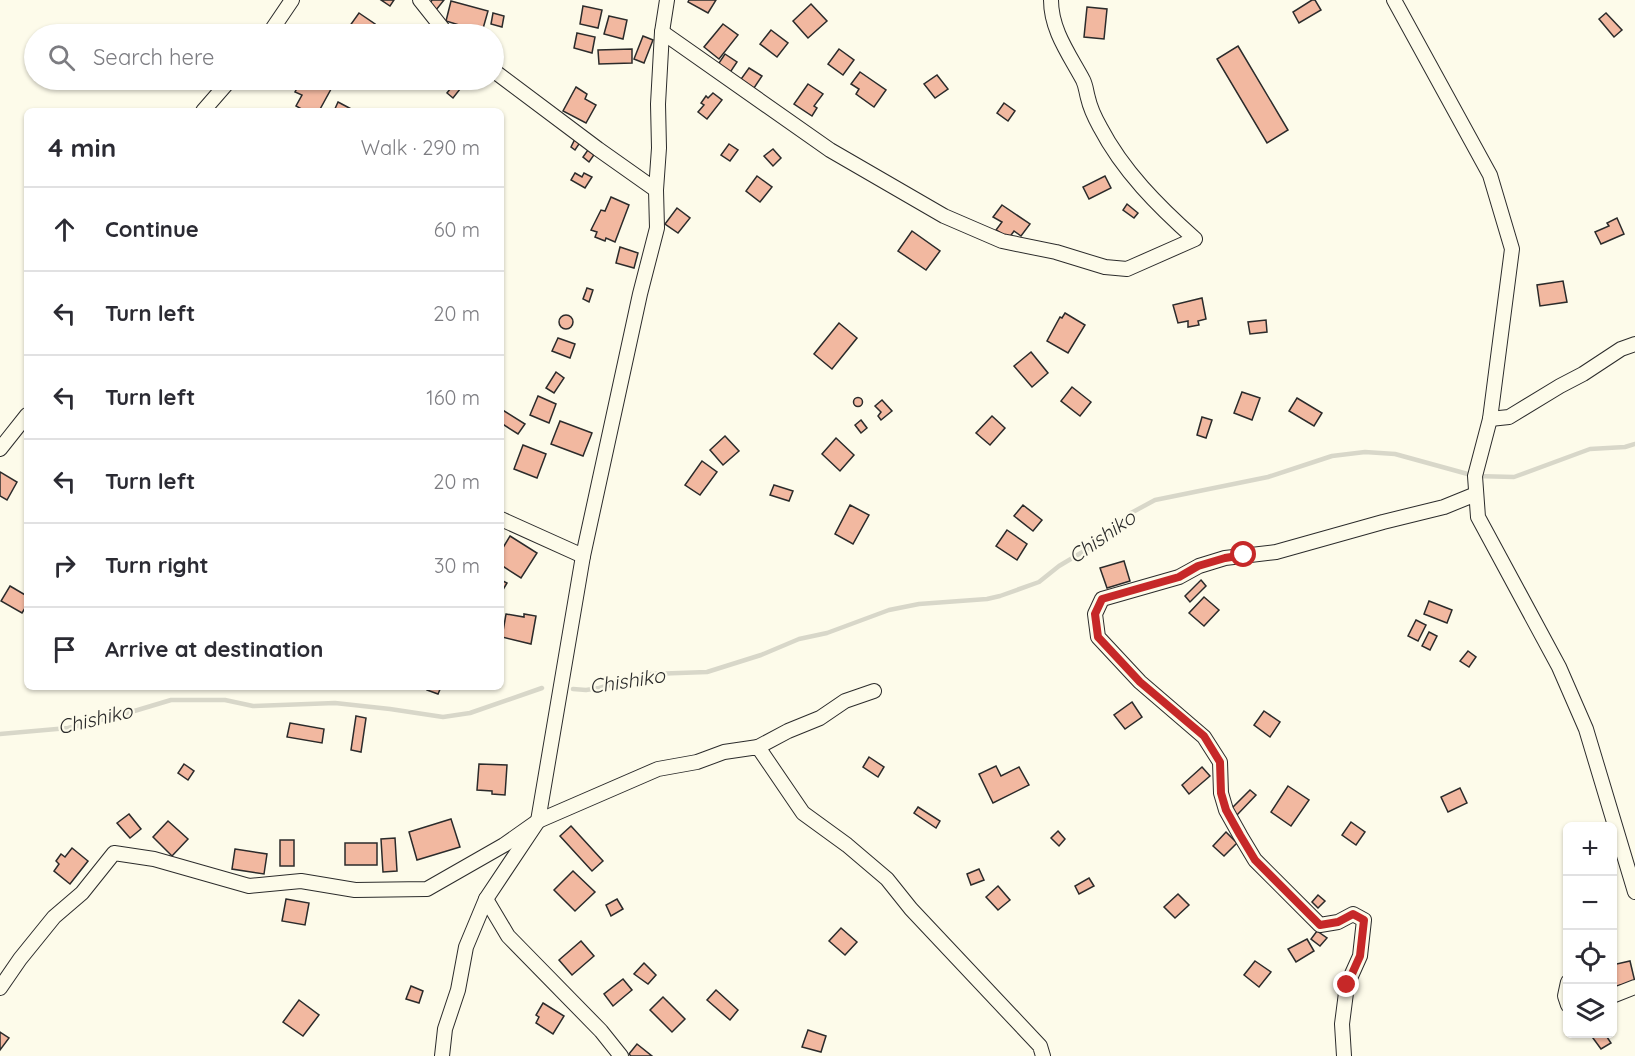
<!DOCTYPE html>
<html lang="en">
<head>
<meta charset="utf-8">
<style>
	body { margin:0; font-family:Quicksand,sans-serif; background:#f2f2f3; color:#2b2b33 }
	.controls { position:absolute; right:18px; bottom:18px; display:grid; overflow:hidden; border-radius:9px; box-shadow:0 2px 4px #0004 }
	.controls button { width:54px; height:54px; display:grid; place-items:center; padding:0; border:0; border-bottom:2px solid #e1e1e2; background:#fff; color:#2b2b33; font:30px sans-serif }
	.stop { position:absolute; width:18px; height:18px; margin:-14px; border:4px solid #c62828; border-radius:50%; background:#fff }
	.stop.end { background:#c62828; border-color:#fff; box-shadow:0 2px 6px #0008 }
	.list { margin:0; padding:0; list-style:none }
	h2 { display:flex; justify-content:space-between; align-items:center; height:78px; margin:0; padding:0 24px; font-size:26px }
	h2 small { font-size:20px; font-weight:400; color:#7c7c81 }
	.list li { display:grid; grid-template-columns:39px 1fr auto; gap:18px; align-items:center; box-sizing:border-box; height:84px; padding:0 24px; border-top:2px solid #e1e1e2 }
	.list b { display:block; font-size:22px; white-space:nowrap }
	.list em { font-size:20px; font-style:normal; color:#7c7c81 }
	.icon { flex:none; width:33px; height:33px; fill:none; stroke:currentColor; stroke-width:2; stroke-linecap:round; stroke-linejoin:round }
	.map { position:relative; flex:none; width:1635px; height:1056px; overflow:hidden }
	.search { position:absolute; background:#fff; box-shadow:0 2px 4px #0004; left:24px; top:24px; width:480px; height:66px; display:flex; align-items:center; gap:15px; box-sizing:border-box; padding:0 21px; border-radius:33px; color:#7c7c81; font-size:22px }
	.panel { position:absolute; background:#fff; box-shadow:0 2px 4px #0004; left:24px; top:108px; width:480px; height:582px; border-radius:9px }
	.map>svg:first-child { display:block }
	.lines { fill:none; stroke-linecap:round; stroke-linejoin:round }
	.stream { stroke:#d8d7c9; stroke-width:4.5 }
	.building { fill:#f2b8a0; stroke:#2b2b2b; stroke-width:1.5 }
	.street-casing { stroke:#2b2b2b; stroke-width:16 }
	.street { stroke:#fdfbea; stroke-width:14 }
	.route { stroke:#c62828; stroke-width:8 }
	.labels { text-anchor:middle; stroke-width:4.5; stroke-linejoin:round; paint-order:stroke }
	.water-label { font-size:20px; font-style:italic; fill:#2b2b2b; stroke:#fdfbea }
</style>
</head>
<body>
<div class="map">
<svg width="1635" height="1056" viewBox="0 0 1635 1056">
	<rect width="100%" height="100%" fill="#fdfbea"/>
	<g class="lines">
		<!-- stream -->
		<g class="stream">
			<path d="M573 689 586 690 599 688 651 674 707 672 761 655 799 639 827 633 889 610 919 604 987 599 1000 596 1039 582 1059 566 1101 541 1131 513 1155 500 1268 477 1332 456 1365 452 1395 454 1475 476 1514 477 1590 449 1625 447 1635 444"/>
			<path d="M0 734 68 728 121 715 171 700H225L253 706 335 703 390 709 443 717 470 713 542 688"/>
		</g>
	</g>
	<!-- building -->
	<g class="building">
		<path d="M381 0H394L390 6Z"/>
		<path d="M432 0H444L436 10 429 5Z"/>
		<path d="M689 0H716L708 13 688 2Z"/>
		<path d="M1312 0H1315L1321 10 1299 23 1293 12Z"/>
		<path d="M451 1 488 11 482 32 446 21Z"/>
		<path d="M811 4 827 21 808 38 793 21Z"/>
		<path d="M583 6 602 10 598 28 580 24Z"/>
		<path d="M1087 7 1107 9 1104 39 1084 37Z"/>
		<path d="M359 13 375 24 367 34H360L349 27Z"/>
		<path d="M493 13 504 16 502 27 491 24Z"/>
		<path d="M1606 13 1622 30 1614 37 1599 19Z"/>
		<path d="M609 16 627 20 623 39 604 34Z"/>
		<path d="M723 24 738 35 719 59 704 47Z"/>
		<path d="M387 27 398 34H382Z"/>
		<path d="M771 30 788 43 777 57 760 44Z"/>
		<path d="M577 33 595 37 592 53 574 48Z"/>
		<path d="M643 36 653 40 644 63 634 59Z"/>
		<path d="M1238 46 1288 130 1267 143 1217 59Z"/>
		<path d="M632 49V63L599 64 598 50Z"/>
		<path d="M839 49 854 60 843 75 828 64Z"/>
		<path d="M725 54 737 62 729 74 717 66Z"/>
		<path d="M749 68 762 76 752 91 739 82Z"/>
		<path d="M860 72 886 90 874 107 856 94 859 89 851 84Z"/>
		<path d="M937 75 948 89 935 98 924 84Z"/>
		<path d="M313 80H336L319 111H305L296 106 302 95 295 92 301 81 309 86Z"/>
		<path d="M457 80 464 84 453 98 447 93Z"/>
		<path d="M808 84 823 94 814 106 817 108 812 116 794 104Z"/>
		<path d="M576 87 587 94 585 99 596 105 586 123 563 111Z"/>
		<path d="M713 93 722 100 707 119 698 112 704 105 701 103 706 96 708 98Z"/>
		<path d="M338 102 355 111H334Z"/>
		<path d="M1004 103 1015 111 1008 121 997 113Z"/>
		<path d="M576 137 581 141 575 150 571 147Z"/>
		<path d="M729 144 738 150 730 161 721 155Z"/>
		<path d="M590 147 596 152 589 162 583 157Z"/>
		<path d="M773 149 781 158 773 166 764 156Z"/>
		<path d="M575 173 582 177 584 173 592 177 585 188 571 180Z"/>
		<path d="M757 176 772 187 760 202 746 191Z"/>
		<path d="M1105 176 1111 188 1089 199 1083 187Z"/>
		<path d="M611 197 629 205 615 242 606 238 605 241 595 237 597 232 591 230 601 210 605 211Z"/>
		<path d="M1127 204 1138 213 1134 218 1123 210Z"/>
		<path d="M1002 205 1030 224 1021 236 1014 231 1009 238 996 230 1002 222 993 217Z"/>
		<path d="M677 208 690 218 678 233 665 224Z"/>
		<path d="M1617 218 1624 234 1601 244 1595 232 1609 226 1607 223Z"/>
		<path d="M912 231 940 251 926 270 898 251Z"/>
		<path d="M620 247 638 253 634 268 616 263Z"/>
		<path d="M1563 281 1567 302 1540 306 1537 285Z"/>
		<path d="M587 288 593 290 589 302 583 299Z"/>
		<path d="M1202 298 1206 319 1198 321 1199 325 1188 327V321L1178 323 1173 305Z"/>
		<path d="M1065 313 1085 325 1068 353 1047 341 1060 317 1062 318Z"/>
		<circle cx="566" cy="322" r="7"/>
		<path d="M1266 320 1267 332 1250 334 1248 322Z"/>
		<path d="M839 323 857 338 832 369 814 354Z"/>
		<path d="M558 338 575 344 570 358 552 351Z"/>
		<path d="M1031 352 1048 373 1032 387 1014 366Z"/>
		<path d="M556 372 564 378 554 393 546 388Z"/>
		<path d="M1072 387 1091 402 1080 416 1061 401Z"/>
		<path d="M1242 392 1260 398 1252 420 1234 413Z"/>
		<path d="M538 396 556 404 549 423 530 415Z"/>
		<circle cx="858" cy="402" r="4.5"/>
		<path d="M1297 398 1322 413 1314 426 1289 411Z"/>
		<path d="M882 400 892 411 881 420 878 416 881 412 875 406Z"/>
		<path d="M501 409 525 424 518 434 501 423Z"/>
		<path d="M992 416 1005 428 990 445 976 433Z"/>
		<path d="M1202 417 1212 420 1206 438 1197 435Z"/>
		<path d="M861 420 867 428 861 433 855 425Z"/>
		<path d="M560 421 592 433 583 456 551 444Z"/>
		<path d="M725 436 739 451 723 465 710 450Z"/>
		<path d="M836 438 854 455 840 471 822 454Z"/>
		<path d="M523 445 546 454 537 478 514 469Z"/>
		<path d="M702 461 717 472 700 495 685 485Z"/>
		<path d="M0 472 17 482 7 500 0 496Z"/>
		<path d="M774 485 793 491 789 501 770 495Z"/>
		<path d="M850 505 869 515 853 544 835 534Z"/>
		<path d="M1023 505 1042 520 1033 531 1014 516Z"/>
		<path d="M1007 530 1027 544 1017 560 996 546Z"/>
		<path d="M510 536 537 553 521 578 501 565V551Z"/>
		<path d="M1124 561 1130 581 1107 588 1100 568Z"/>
		<path d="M501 580 507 583 501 593Z"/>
		<path d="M1201 580 1206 586 1190 602 1185 596Z"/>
		<path d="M10 586 27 596V605L22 613 1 601Z"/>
		<path d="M1204 597 1219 610 1204 626 1189 613Z"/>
		<path d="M1429 601 1452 610 1447 623 1424 614Z"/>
		<path d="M506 614 524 617V614L536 616 531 644 502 637Z"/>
		<path d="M1416 620 1426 625 1418 641 1408 636Z"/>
		<path d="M1429 632 1437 636 1430 650 1422 646Z"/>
		<path d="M1468 651 1476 657 1469 667 1460 661Z"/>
		<path d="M428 687H441L438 694 427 690Z"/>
		<path d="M1132 702 1142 717 1125 729 1114 715Z"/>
		<path d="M1264 711 1280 722 1270 737 1254 725Z"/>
		<path d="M356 716 366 718 361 752 351 750Z"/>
		<path d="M290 723 324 729 322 743 287 737Z"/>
		<path d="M869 757 884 767 878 777 863 767Z"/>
		<path d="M184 764 194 771 188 780 178 773Z"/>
		<path d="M479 764 507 765 505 795 492 794V791L477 790Z"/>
		<path d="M996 766 1001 776 1019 767 1029 785 993 803 979 774Z"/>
		<path d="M1202 767 1210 776 1189 794 1182 785Z"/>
		<path d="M1288 786 1309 800 1291 826 1271 812Z"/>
		<path d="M1460 788 1467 803 1448 812 1441 797Z"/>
		<path d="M1250 790 1256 795 1237 815 1231 809Z"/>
		<path d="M918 807 940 821 936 828 914 813Z"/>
		<path d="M129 814 141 829 130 838 117 823Z"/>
		<path d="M451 819 460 847 417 860 409 832Z"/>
		<path d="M168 821 188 839 172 856 153 837Z"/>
		<path d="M1351 822 1365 832 1356 845 1342 835Z"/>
		<path d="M571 826 603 861 592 871 560 836Z"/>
		<path d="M1058 831 1065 839 1059 846 1051 838Z"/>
		<path d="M1226 832 1237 843 1224 856 1213 846Z"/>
		<path d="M395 838 397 871 383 872 381 839Z"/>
		<rect x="280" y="840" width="14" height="26"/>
		<rect x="345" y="843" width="32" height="22"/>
		<path d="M72 848 88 861 70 884 54 871 59 864 56 861 61 854 65 857Z"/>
		<path d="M235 849 267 854 264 874 232 869Z"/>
		<path d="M979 869 984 880 971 885 967 874Z"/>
		<path d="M573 871 595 892 575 911 554 890Z"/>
		<path d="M1089 878 1094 886 1079 894 1075 886Z"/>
		<path d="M998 886 1010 900 998 910 986 897Z"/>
		<path d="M1178 894 1189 905 1175 918 1164 907Z"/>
		<path d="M1318 895 1325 901 1318 908 1312 902Z"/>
		<path d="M286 899 309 903 305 925 282 921Z"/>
		<path d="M617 899 623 909 611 916 606 905Z"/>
		<path d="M841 928 857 942 845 955 829 941Z"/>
		<path d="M1317 931 1327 938 1320 946 1311 939Z"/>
		<path d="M1307 939 1314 951 1296 962 1288 949Z"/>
		<path d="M581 941 594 956 572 975 559 960Z"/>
		<path d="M1255 961 1271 972 1259 987 1244 975Z"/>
		<path d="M1630 961 1635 982 1612 987V965Z"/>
		<path d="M644 963 656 975 648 984 634 974Z"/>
		<path d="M623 979 632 990 613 1006 604 994Z"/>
		<path d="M411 986 423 991 419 1003 406 999Z"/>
		<path d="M716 990 738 1010 730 1020 707 1000Z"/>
		<path d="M663 997 685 1019 672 1032 650 1010Z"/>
		<path d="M299 1000 319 1015 303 1036 283 1022Z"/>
		<path d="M543 1003 564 1016 553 1034 536 1023 539 1017 536 1015Z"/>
		<path d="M808 1030 826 1036 821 1052 802 1047Z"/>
		<path d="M0 1032 9 1038 0 1050Z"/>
		<path d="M1590 1034H1605L1611 1043 1601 1049Z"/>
		<path d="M637 1044 652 1056H631L629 1054Z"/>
	</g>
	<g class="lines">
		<defs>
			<g id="street">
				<path d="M420 0 447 34"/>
				<path d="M1394 0 1490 175 1512 249 1490 419 1475 476 1478 517 1559 667 1586 729 1635 892"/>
				<path d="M662 32 830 150 944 216 1002 241 1056 252 1105 267 1127 269 1195 239C1158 206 1123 171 1100 127 1095 118 1090 107 1088 98 1086 91 1086 86 1083 80 1069 54 1051 30 1051 0"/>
				<path d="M269 34 292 0"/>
				<path d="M494 71 598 149 656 190"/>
				<path d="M203 111 230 80"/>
				<path d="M1490 419 1509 417 1560 386 1583 374 1621 349 1635 344"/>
				<path d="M0 449 27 415"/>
				<path d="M501 519 583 556"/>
				<path d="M758 747 788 731 820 718 845 701 874 691"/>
				<path d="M486 899 508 936 601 1031 621 1056"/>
				<path d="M1568 982 1565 996 1568 1005"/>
				<path d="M0 988 20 959 54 917 82 893 114 853 154 859 249 886 301 881 355 890 427 889 504 845 538 821 658 769 697 762 724 752 758 747 803 813 847 845 887 879 911 909 1040 1046 1043 1056"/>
				<path d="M1612 996 1635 987"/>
				<path d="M442 1056 445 1029 458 990 466 947 486 899 538 821 583 556 640 294 657 228 656 190 659 148 658 104 662 32 667 0"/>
				<path d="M1344 1056 1342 1024 1347 985 1360 956 1364 920 1353 914 1338 922 1320 925 1255 860 1240 835 1226 810 1221 793 1220 762 1204 737 1140 682 1098 637 1095 614 1102 599 1179 577 1199 566 1225 558 1276 552 1383 522 1444 507 1476 494"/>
			</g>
		</defs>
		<!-- street casing -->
		<use href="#street" class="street-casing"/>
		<!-- street -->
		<use href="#street" class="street"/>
	</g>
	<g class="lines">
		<!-- route -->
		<path class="route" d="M1244 555 1225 558 1198 566 1179 577 1102 599 1095 614 1098 637 1140 682 1204 736 1220 762 1221 793 1226 810 1240 835 1255 860 1320 925 1338 922 1353 914 1364 920 1360 956 1347 985"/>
	</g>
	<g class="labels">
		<!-- water labels -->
		<g class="water-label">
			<text transform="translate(1102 537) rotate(-35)" y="7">Chishiko</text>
			<text transform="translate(627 681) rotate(-9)" y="7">Chishiko</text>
			<text transform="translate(95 719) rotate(-13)" y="7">Chishiko</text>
		</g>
	</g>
</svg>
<div class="controls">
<button>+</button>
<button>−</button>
<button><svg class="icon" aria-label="locate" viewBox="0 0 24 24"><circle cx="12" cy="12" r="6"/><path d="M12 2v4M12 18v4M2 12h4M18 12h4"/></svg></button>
<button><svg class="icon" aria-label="layers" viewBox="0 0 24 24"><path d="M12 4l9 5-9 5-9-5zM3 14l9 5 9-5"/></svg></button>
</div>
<div class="stop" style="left:1244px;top:555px"></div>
<div class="stop end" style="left:1347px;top:985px"></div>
<div class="search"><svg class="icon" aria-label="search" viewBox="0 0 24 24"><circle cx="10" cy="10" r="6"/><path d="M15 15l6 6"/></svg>Search here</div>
<section class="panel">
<h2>4 min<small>Walk · 290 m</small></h2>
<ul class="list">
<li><svg class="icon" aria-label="ahead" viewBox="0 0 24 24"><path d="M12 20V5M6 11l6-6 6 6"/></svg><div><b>Continue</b></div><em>60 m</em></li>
<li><svg class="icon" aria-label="left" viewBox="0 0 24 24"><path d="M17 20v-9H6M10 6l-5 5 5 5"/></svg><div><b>Turn left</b></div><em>20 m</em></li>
<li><svg class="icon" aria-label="left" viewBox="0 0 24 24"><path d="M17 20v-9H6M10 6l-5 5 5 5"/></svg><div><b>Turn left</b></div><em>160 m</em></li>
<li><svg class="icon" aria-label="left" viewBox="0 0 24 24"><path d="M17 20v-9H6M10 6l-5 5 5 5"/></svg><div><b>Turn left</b></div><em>20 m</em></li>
<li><svg class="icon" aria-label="right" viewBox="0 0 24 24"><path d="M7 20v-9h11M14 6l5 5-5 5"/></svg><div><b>Turn right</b></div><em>30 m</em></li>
<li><svg class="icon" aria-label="arrive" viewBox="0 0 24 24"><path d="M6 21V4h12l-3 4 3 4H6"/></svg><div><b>Arrive at destination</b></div></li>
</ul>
</section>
</div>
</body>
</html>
